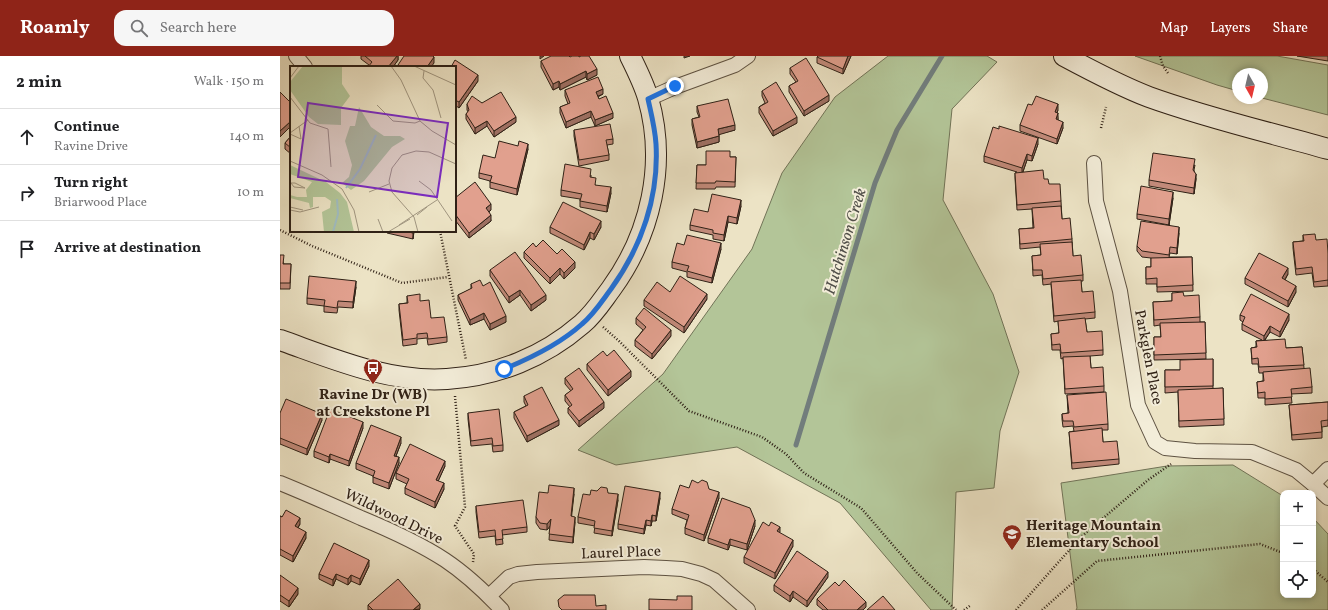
<!DOCTYPE html>
<html lang="en">
<head>
<meta charset="utf-8">
<style>
	body { margin:0; font-family:Vollkorn,serif; background:#f6f6f6; color:#202124 }
	.controls { position:absolute; right:12px; bottom:12px; display:grid; overflow:hidden; border-radius:8px; box-shadow:0 2px 6px #0003 }
	.controls button { width:36px; height:36px; display:grid; place-items:center; padding:0; border:0; border-bottom:1px solid #e0e0e0; background:#fff; color:#202124; font:20px sans-serif }
	.compass { position:absolute; left:952px; top:12px; width:36px; height:36px; border-radius:50%; background:#fff; box-shadow:0 2px 6px #0003; rotate:172deg }
	.stop { position:absolute; width:12px; height:12px; margin:-9px; border:3px solid #1a73e8; border-radius:50%; background:#fff }
	.stop.end { background:#1a73e8; border-color:#fff; box-shadow:0 1px 4px #0008 }
	.list { margin:0; padding:0; list-style:none }
	h2 { display:flex; justify-content:space-between; align-items:center; height:52px; margin:0; padding:0 16px; font-size:17px }
	h2 small { font-size:13px; font-weight:400; color:#757577 }
	.list li { display:grid; grid-template-columns:26px 1fr auto; gap:12px; align-items:center; box-sizing:border-box; height:56px; padding:0 16px; border-top:1px solid #e0e0e0 }
	.list b { display:block; font-size:15px; white-space:nowrap }
	.list p { margin:0; font-size:13px; white-space:nowrap; color:#757577 }
	.list em { font-size:13px; font-style:normal; color:#757577 }
	.icon { flex:none; width:22px; height:22px; fill:none; stroke:currentColor; stroke-width:2; stroke-linecap:round; stroke-linejoin:round }
	.map { position:relative; flex:none; width:1048px; height:554px; overflow:hidden }
	header { display:flex; align-items:center; gap:24px; box-sizing:border-box; height:56px; padding:0 20px; background:#8f2418; color:#fff }
	header strong { font-size:19px }
	nav { display:flex; gap:22px; margin-inline-start:auto; font-size:14px }
	.search { width:280px; height:36px; background:#f6f6f6; display:flex; align-items:center; gap:10px; box-sizing:border-box; padding:0 14px; border-radius:12px; color:#757577; font-size:15px }
	main { display:flex }
	aside { flex:1; background:#fff }
	.map>svg:first-child { display:block }
	.green { fill:#b3c598; stroke:#717357 }
	.lines { fill:none; stroke-linecap:round; stroke-linejoin:round }
	.stream { stroke:#727d7c; stroke-width:5 }
	.street-casing { stroke:#5e5242; stroke-width:16 }
	.secondary-casing { stroke:#2f2116; stroke-width:22 }
	.path { stroke:#2f2116; stroke-width:2.5; stroke-dasharray:1 2; stroke-linecap:butt }
	.street { stroke:#f3edd9; stroke-width:14 }
	.secondary { stroke:#f3edd9; stroke-width:20 }
	.wall { fill:#c28a7a; stroke:#2f2116 }
	.shaded-wall { fill:#9e7063; stroke:#2f2116 }
	.building { fill:#e1a08e; stroke:#2f2116 }
	.route { stroke:#1a73e8; stroke-width:5 }
	.labels { text-anchor:middle; stroke-width:4; stroke-linejoin:round; paint-order:stroke }
	.street-label { font-size:15px; fill:#2f2116; stroke:#f3edd9 }
	.poi-label { font-size:15px; font-weight:bold; fill:#2f2116; stroke:#f3edd9 }
	.water-label { font-size:16px; font-style:italic; fill:#514f49; stroke:#f3edd9 }
	.inset-river { fill:none; stroke:#9fbbc0; stroke-width:2 }
	.inset-road { fill:none; stroke:#a0957f; stroke-width:1 }
	.view { fill:#7b2cbf; fill-opacity:0.15; stroke:#7b2cbf; stroke-width:2 }
	.inset-edge { fill:none; stroke:#2f2116; stroke-width:2 }
</style>
</head>
<body>
<header>
<strong>Roamly</strong>
<div class="search"><svg class="icon" aria-label="search" viewBox="0 0 24 24"><circle cx="10" cy="10" r="6"/><path d="M15 15l6 6"/></svg>Search here</div>
<nav><a>Map</a><a>Layers</a><a>Share</a></nav>
</header>
<main>
<aside>
<h2>2 min<small>Walk · 150 m</small></h2>
<ul class="list">
<li><svg class="icon" aria-label="ahead" viewBox="0 0 24 24"><path d="M12 20V5M6 11l6-6 6 6"/></svg><div><b>Continue</b><p>Ravine Drive</p></div><em>140 m</em></li>
<li><svg class="icon" aria-label="right" viewBox="0 0 24 24"><path d="M7 20v-9h11M14 6l5 5-5 5"/></svg><div><b>Turn right</b><p>Briarwood Place</p></div><em>10 m</em></li>
<li><svg class="icon" aria-label="arrive" viewBox="0 0 24 24"><path d="M6 21V4h12l-3 4 3 4H6"/></svg><div><b>Arrive at destination</b></div></li>
</ul>
</aside>
<div class="map">
<svg width="1048" height="554" viewBox="0 0 1048 554">
	<rect width="100%" height="100%" fill="#ece3c5"/>
	<filter id="stains"><feTurbulence type="fractalNoise" baseFrequency=".005" numOctaves="4"/><feColorMatrix values="0 0 0 0 .2 0 0 0 0 .09 0 0 0 0 .02 0 0 0 .5 -.17"/></filter>
	<radialGradient id="worn" r=".72"><stop offset=".6" stop-color="#630" stop-opacity="0"/><stop offset="1" stop-color="#630" stop-opacity=".3"/></radialGradient>
	<!-- green -->
	<g class="green">
		<path d="M608 0H707L717 6 672 53 663 144 713 238 739 316 720 375 714 432 676 436 672 554H651L560 447 457 391 336 409 298 394 383 318 472 193 502 117 555 41Z"/>
		<path d="M855 0H997L1048 9V59L982 42V18H958V35L937 29Z"/>
		<path d="M953 409 1003 440V539H1033V462L1048 478V554H796L797 552 781 427 887 410Z"/>
	</g>
	<g class="lines">
		<!-- stream -->
		<path class="stream" d="M516 389 595 127 617 74 662 0"/>
		<defs>
			<g id="street">
				<path d="M16 0 25 11"/>
				<path d="M368 43 395 31 455 9 468 0"/>
				<path d="M814 107 816 145 840 235 858 349 875 386 885 392 915 395 972 396 1016 414 1033 428 1048 442"/>
				<path d="M0 427C27 438 54 450 81 462 110 474 139 487 165 504 186 518 205 536 222 554"/>
				<path d="M1033 428 1048 413"/>
				<path d="M209 540 229 521 238 518 257 516 364 511 386 512 402 513 421 518 434 524 468 554"/>
			</g>
			<g id="secondary">
				<path d="M784 0C812 15 840 30 869 41 927 62 988 76 1048 93"/>
				<path d="M0 284C54 303 109 327 167 323 217 320 264 301 302 268 314 258 322 245 331 233 371 178 387 108 368 42 364 28 357 14 350 0"/>
			</g>
		</defs>
		<!-- street casing -->
		<use href="#street" class="street-casing"/>
		<!-- secondary casing -->
		<use href="#secondary" class="secondary-casing"/>
		<!-- path -->
		<g class="path">
			<path d="M880 0 883 10 888 17"/>
			<path d="M821 72 826 51"/>
			<path d="M0 174 32 190 122 227 168 221"/>
			<path d="M160 175 186 304"/>
			<path d="M323 271 339 285 409 355 482 381 506 398 524 417 581 452 637 517 676 554"/>
			<path d="M175 340 185 451 175 470 194 498 193 506"/>
			<path d="M1033 513 1048 526"/>
			<path d="M684 554 691 549"/>
			<path d="M736 554 801 481 868 424 891 408"/>
			<path d="M762 554 817 505 980 488 1003 497"/>
		</g>
		<!-- street -->
		<use href="#street" class="street"/>
		<!-- secondary -->
		<use href="#secondary" class="secondary"/>
	</g>
	<!-- wall -->
	<g class="wall">
		<path d="M81 0H118V4L113 11H88L89 9 81 3Z"/>
		<path d="M538 0H571L563 18 537 7V1Z"/>
		<path d="M1017 0H1048V5Z"/>
		<path d="M290 1 317 19 307 24 306 21 280 34 279 31 273 34 261 11V5Z"/>
		<path d="M175 11 198 25 179 52 175 49Z"/>
		<path d="M510 12 549 45 524 60 509 36V30L516 26 510 18Z"/>
		<path d="M285 34 323 38 318 41 319 43 333 62 315 70 311 61 286 72 280 57V51L288 48 285 40Z"/>
		<path d="M482 35 517 67 493 80 479 57V51L485 47 482 40Z"/>
		<path d="M202 47 236 66 214 81 207 70 195 78 186 63V58L188 56 187 54V48Z"/>
		<path d="M752 49 778 54 777 56 778 63V64L783 72 777 88 740 75V69Z"/>
		<path d="M417 50 455 74 439 78V86L417 92 412 69V63L419 61 417 56Z"/>
		<path d="M294 74 333 83V88L327 89 329 99V104L299 110 294 80Z"/>
		<path d="M11 80V98L5 93V87Z"/>
		<path d="M758 88 752 105 747 104 743 116 764 123 769 128 781 145 782 163 792 183 793 200 803 219V225H801L802 236 815 256V262L805 263 807 276 823 294V299L810 300 811 312 824 330V336L785 338 783 302 781 303 780 294H772L771 278 779 277 778 265 774 266 771 228 763 229 762 219 753 220 752 200 761 199 760 191 740 193 739 173 753 172 752 153 737 154 735 122V117L737 116 704 106V100Z"/>
		<path d="M248 93 237 139 210 132V125L199 122V117L215 102Z"/>
		<path d="M450 101H456L455 131H436L435 133H416L417 109H426Z"/>
		<path d="M915 109 914 114 916 123 914 138 869 130V124Z"/>
		<path d="M311 119V121L315 129 331 137 327 156 300 151V143L281 140V134Z"/>
		<path d="M175 142 211 154 209 156 211 165 189 182 175 164Z"/>
		<path d="M893 142 889 169 857 163V158Z"/>
		<path d="M461 150 457 168 448 166 444 185 433 183V179L410 174V169L428 156Z"/>
		<path d="M270 171H321L314 184 310 182 304 194 270 177Z"/>
		<path d="M107 175H134L133 183 107 177Z"/>
		<path d="M899 177 897 198 890 197 889 201H912L913 235 877 236V228H866V211H871V202L862 201 857 195V190Z"/>
		<path d="M1023 179 1036 184 1048 197V230L1034 231 1032 217 1016 219 1013 192V186L1023 185Z"/>
		<path d="M404 189 441 193 432 227 407 221V216L392 212V206Z"/>
		<path d="M256 191 277 198 295 212 284 223 280 218 270 228 244 202V196Z"/>
		<path d="M0 199 4 208H11L10 233H0Z"/>
		<path d="M210 214 266 244 251 255 240 239 229 247 210 220Z"/>
		<path d="M1008 218 1005 224 1016 236 1008 251 965 228V222Z"/>
		<path d="M191 228 203 230 226 266 210 274 204 263 190 269 178 244V239L191 233Z"/>
		<path d="M76 231 73 252 58 251 57 257 44 256V250L27 248V242Z"/>
		<path d="M390 236 427 243 404 277 364 250V244Z"/>
		<path d="M892 237 904 240 920 261V266H925L926 303 874 304V281H881L880 269 874 270 873 246 892 245Z"/>
		<path d="M127 240 140 245 151 262 167 281V286L148 289 147 282 137 283V288L123 290 119 254V248L127 247Z"/>
		<path d="M960 259 1009 264 1000 281 990 276 985 284 1006 292 1022 291 1024 312 1032 331V337L1011 338 1012 347 985 349V342H978L977 326 983 325V317H979L978 308H972L971 292 976 291V285L982 284 962 274V268L963 266 960 264Z"/>
		<path d="M356 262 391 280 372 303 355 290V284L363 274 356 268Z"/>
		<path d="M327 300 351 321 328 340 307 314V308Z"/>
		<path d="M933 303V333L943 332 944 369 899 371 898 336 885 337V314H900Z"/>
		<path d="M285 322 324 352 299 371 288 357V352L290 351 285 345V339L291 335 285 328Z"/>
		<path d="M787 339 828 368V374H822L823 386 839 403V408L792 413 789 376 794 375 793 370 783 371 782 363V358L788 357Z"/>
		<path d="M244 340 279 369 247 386 234 362V356L246 350 244 346Z"/>
		<path d="M1048 346V370L1042 371V382L1012 384 1009 349Z"/>
		<path d="M0 357 42 364 27 399 0 388Z"/>
		<path d="M188 357 223 389V395L213 396 212 388 191 390 188 363Z"/>
		<path d="M83 372 69 410 50 403 49 407 34 401V395Z"/>
		<path d="M121 387 116 400 119 407 109 433 93 427V420L76 413V407Z"/>
		<path d="M165 410 158 425 164 433 155 452 125 438V432L127 428 116 423V417Z"/>
		<path d="M409 432 429 433 439 442 424 485 405 478V472L407 464 392 458V453Z"/>
		<path d="M268 437 294 438 291 460 295 466 293 487 269 484 270 470 267 474 260 473 256 467V461Z"/>
		<path d="M328 437 338 444 332 480 314 477 315 470 298 467V461L310 439Z"/>
		<path d="M380 442 376 465H372L371 470 366 469 364 478 338 473V468Z"/>
		<path d="M196 450 247 471V476L222 479 223 488 216 489 215 480 199 482 196 456Z"/>
		<path d="M0 460 20 468 18 472 26 482 13 506 0 499Z"/>
		<path d="M475 470 467 494 450 489 448 494 428 487V482Z"/>
		<path d="M500 477 513 490 495 523 464 507V501Z"/>
		<path d="M89 510 80 529 71 525 68 529 56 523 53 530 39 523V518Z"/>
		<path d="M0 519 18 538 9 551 0 545V546Z"/>
		<path d="M548 521 527 551 513 541 510 546 494 535V529Z"/>
		<path d="M559 530 586 551 583 554H543L537 549V543Z"/>
		<path d="M88 549 140 553 139 554H88Z"/>
	</g>
	<!-- shaded-wall -->
	<g class="shaded-wall">
		<path d="M117 0H118V4L113 11H108Z"/>
		<path d="M260 0H264L260 3Z"/>
		<path d="M404 0H410L404 2Z"/>
		<path d="M568 0H571L563 18V13Z"/>
		<path d="M154 1V7L151 11H147Z"/>
		<path d="M317 13V19L307 24V18Z"/>
		<path d="M306 15V21L280 34V28Z"/>
		<path d="M198 19V25L179 52V46Z"/>
		<path d="M279 25V31L273 34V28Z"/>
		<path d="M323 33V38L316 41V36Z"/>
		<path d="M549 39V45L524 60V55Z"/>
		<path d="M778 48V54L775 62V56Z"/>
		<path d="M311 55V61L286 72V66Z"/>
		<path d="M333 57V62L315 70V64Z"/>
		<path d="M778 57V63L776 69V63Z"/>
		<path d="M236 61V66L214 81V75Z"/>
		<path d="M517 61V67L493 80V75Z"/>
		<path d="M11 65V70L0 81V75Z"/>
		<path d="M207 65V70L195 78V72Z"/>
		<path d="M783 66V72L777 88V83Z"/>
		<path d="M455 69V74L438 79V73Z"/>
		<path d="M439 80V86L417 92V86Z"/>
		<path d="M758 82V88L752 105V100Z"/>
		<path d="M248 88V93L237 139V133Z"/>
		<path d="M747 98V104L742 118V112Z"/>
		<path d="M916 118V123L914 138V132Z"/>
		<path d="M331 131V137L327 156V150Z"/>
		<path d="M893 136V142L889 169V163Z"/>
		<path d="M461 144V150L457 168V162Z"/>
		<path d="M211 148V154L206 158V152Z"/>
		<path d="M211 159V165L189 182V177Z"/>
		<path d="M448 160V166L444 185V179Z"/>
		<path d="M321 165V171L314 184V178Z"/>
		<path d="M899 171V177L897 198V192Z"/>
		<path d="M133 175H134L133 183Z"/>
		<path d="M310 176V182L304 194V189Z"/>
		<path d="M441 187V193L432 227V222Z"/>
		<path d="M295 206V212L284 223V217Z"/>
		<path d="M280 212V218L270 228V222Z"/>
		<path d="M1008 212V218L1002 228V222Z"/>
		<path d="M76 225V231L73 252V246Z"/>
		<path d="M1016 230V236L1008 251V245Z"/>
		<path d="M240 234V239L229 247V241Z"/>
		<path d="M427 238V243L404 277V271Z"/>
		<path d="M266 239V244L251 255V249Z"/>
		<path d="M204 257V263L190 269V264Z"/>
		<path d="M1009 258V264L1000 281V276Z"/>
		<path d="M226 260V266L210 274V268Z"/>
		<path d="M990 270V276L984 285V280Z"/>
		<path d="M391 274V280L372 303V298Z"/>
		<path d="M351 315V321L328 340V334Z"/>
		<path d="M324 346V352L299 371V365Z"/>
		<path d="M42 358V364L27 399V393Z"/>
		<path d="M279 364V369L247 386V380Z"/>
		<path d="M83 366V372L69 410V405Z"/>
		<path d="M121 381V387L114 405V400Z"/>
		<path d="M50 398V403L49 407V401Z"/>
		<path d="M119 401V407L109 433V427Z"/>
		<path d="M165 405V410L156 430V424Z"/>
		<path d="M164 427V433L155 452V446Z"/>
		<path d="M294 432V438L291 466V460Z"/>
		<path d="M380 436V442L376 465V460Z"/>
		<path d="M439 436V442L424 485V479Z"/>
		<path d="M338 438V444L332 480V475Z"/>
		<path d="M372 459V465L371 470V465Z"/>
		<path d="M295 461V466L293 487V481Z"/>
		<path d="M20 462V468L15 476V470Z"/>
		<path d="M271 463V469L267 474V468Z"/>
		<path d="M366 464V469L364 478V473Z"/>
		<path d="M475 464V470L467 494V488Z"/>
		<path d="M500 471V476L497 481V475Z"/>
		<path d="M26 476V482L13 506V500Z"/>
		<path d="M450 483V489L448 494V489Z"/>
		<path d="M513 484V490L495 523V517Z"/>
		<path d="M89 504V510L80 529V523Z"/>
		<path d="M548 516V521L527 551V545Z"/>
		<path d="M56 518V523L53 530V524Z"/>
		<path d="M71 519V525L68 529V523Z"/>
		<path d="M18 532V538L9 551V545Z"/>
		<path d="M513 535V541L510 546V540Z"/>
		<path d="M586 546V551L583 554H577Z"/>
		<path d="M140 548V553L133 554Z"/>
	</g>
	<!-- building -->
	<g class="building">
		<path d="M85 0H117L108 11H88L92 6Z"/>
		<path d="M124 0H153L154 1 147 11H122L118 9Z"/>
		<path d="M271 0H289L290 1 292 0H299V1L301 0H309L317 13 307 18 306 15 280 28 279 25 273 28 261 5Z"/>
		<path d="M538 0H568L563 13 537 1Z"/>
		<path d="M526 2 549 39 524 55 509 30 518 25 510 12Z"/>
		<path d="M175 4 198 19 179 46 175 44V11H171Z"/>
		<path d="M318 21 323 33 316 36 319 43 326 40 333 57 315 64 311 55 286 66 280 51 290 47 285 34Z"/>
		<path d="M496 26 517 61 493 75 479 51 488 46 482 35Z"/>
		<path d="M0 36 11 47V65L0 75Z"/>
		<path d="M221 36 236 61 214 75 207 65 195 72 186 58 189 54 187 48 192 40 202 47Z"/>
		<path d="M756 40 778 48 775 56 778 57 776 63 783 66 777 83 740 69 748 48 752 49Z"/>
		<path d="M448 43 455 69 438 73 439 80 417 86 412 63 420 61 417 50Z"/>
		<path d="M330 68 333 83 326 84 329 99 299 104 294 74Z"/>
		<path d="M719 70 758 82 752 100 747 98 742 112 704 100 713 71 719 73Z"/>
		<path d="M11 80V92L5 87Z"/>
		<path d="M219 85 238 90 239 85 248 88 237 133 210 126 212 120 199 117 203 99 215 102Z"/>
		<path d="M426 95H450V101H456L455 126 436 125 435 127H416L417 109H426Z"/>
		<path d="M873 97 915 103 913 114 916 118 914 132 869 124Z"/>
		<path d="M285 108 311 113 310 121 316 122 315 129 331 131 327 150 300 145 302 138 281 134Z"/>
		<path d="M763 114 764 123H768L769 128H780L781 145 737 149 735 117Z"/>
		<path d="M195 126 211 148 206 152 211 159 189 177 175 158V142Z"/>
		<path d="M861 130 893 136 889 163 857 158Z"/>
		<path d="M432 138 461 144 457 162 448 160 444 179 433 177V174L410 169 414 153 428 156Z"/>
		<path d="M283 146 321 165 314 178 310 176 304 189 270 171Z"/>
		<path d="M781 150 782 163 790 162 792 183 740 188 739 173 754 172 752 152Z"/>
		<path d="M861 165 899 171 897 192 890 191 889 199 862 195 857 190Z"/>
		<path d="M123 175H133V177Z"/>
		<path d="M1035 178 1036 184 1047 183 1048 197V224L1034 226 1032 211 1016 213 1013 186 1024 185 1023 179Z"/>
		<path d="M407 179 441 187 432 222 407 215 409 210 392 206 397 187 404 189Z"/>
		<path d="M263 184 277 198 282 193 295 206 284 217 280 212 270 222 244 196 253 187 256 191Z"/>
		<path d="M792 186 793 200 801 199 803 219 763 223 762 214H753L752 200 761 199 760 188Z"/>
		<path d="M235 196 266 239 251 249 240 234 229 241 210 214Z"/>
		<path d="M979 197 1008 212 1002 222 1016 230 1008 245 965 222Z"/>
		<path d="M0 199H4L3 208H11L10 227H0Z"/>
		<path d="M912 201 913 229 877 231V222L866 223V211H871V202Z"/>
		<path d="M29 220 76 225 73 246 58 245 57 252 44 250 45 244 27 242Z"/>
		<path d="M400 220 427 238 404 271 364 244 377 226 390 236Z"/>
		<path d="M200 224 203 230 210 226 226 260 210 268 204 257 190 264 178 239 192 232 191 228Z"/>
		<path d="M801 224 802 236 813 235 815 256 774 260 771 226Z"/>
		<path d="M903 236 904 240 919 239 920 261 874 264 873 246 892 245V237Z"/>
		<path d="M140 238V245L149 244 151 262 164 261 167 281 148 283 147 277 137 278V282L123 284 119 248 128 247 127 240Z"/>
		<path d="M971 238 1009 258 1000 276 990 270 984 280 962 268 965 261 960 259Z"/>
		<path d="M364 252 391 274 372 298 355 284 366 271 356 262Z"/>
		<path d="M805 262 807 276 822 275 823 294 781 297 780 288 772 289 771 278 779 277 778 265Z"/>
		<path d="M925 266 926 297 874 299V281H881L880 267Z"/>
		<path d="M1005 283 1006 292 1022 291 1024 309 979 311 978 302 972 303 971 292 977 291 976 285Z"/>
		<path d="M334 294 351 315 328 334 307 308 323 295 327 300Z"/>
		<path d="M810 300 811 312 823 311 824 330 785 333 783 301Z"/>
		<path d="M933 303V330L885 331V314H900V304Z"/>
		<path d="M299 312 324 346 299 365 288 352 292 349 285 339 293 333 285 322Z"/>
		<path d="M1030 312 1032 331 1011 333 1012 341 985 343V336L978 337 977 326 984 325 983 316Z"/>
		<path d="M262 331 279 364 247 380 234 356 248 349 244 340Z"/>
		<path d="M943 332 944 363 899 365 898 334Z"/>
		<path d="M826 336 828 368 794 371 793 365H783L782 358 789 357 787 339Z"/>
		<path d="M6 343 42 358 27 393 0 382V357Z"/>
		<path d="M1048 346V364L1041 365 1042 376 1012 379 1009 349Z"/>
		<path d="M50 353 83 366 69 405 50 398 49 401 34 395Z"/>
		<path d="M219 353 223 389 213 390 212 382 191 385 188 357Z"/>
		<path d="M91 369 121 381 114 400 119 401 109 427 93 421 95 415 76 407Z"/>
		<path d="M822 372 823 386 837 385 839 403 792 407 789 376Z"/>
		<path d="M130 388 165 405 156 424 164 427 155 446 125 432 129 423 116 417Z"/>
		<path d="M412 424 418 427 422 424 427 426 429 433 439 436 424 479 405 472 409 459 392 453 400 429 409 432Z"/>
		<path d="M269 429 294 432 291 460 295 461 293 481 269 478 271 463 267 468 260 467 256 461 259 436 268 437Z"/>
		<path d="M345 430 380 436 376 460 372 459 371 465 366 464 364 473 338 468Z"/>
		<path d="M321 431 327 432 328 437 338 438 332 475 314 472 315 465 298 461 303 438 310 439 311 434 317 435Z"/>
		<path d="M442 442 470 452 475 464 467 488 450 483 448 489 428 482Z"/>
		<path d="M243 444 247 471 222 474 223 483 216 484 215 474 199 476 196 450Z"/>
		<path d="M6 454 20 462 15 470 26 476 13 500 0 493V460L2 461Z"/>
		<path d="M483 466 489 470 491 466 500 471 497 475 513 484 495 517 464 501Z"/>
		<path d="M54 487 89 504 80 523 71 519 68 523 56 518 53 524 39 518Z"/>
		<path d="M517 495 548 516 527 545 513 535 510 540 494 529Z"/>
		<path d="M0 519 18 532 9 545 0 539V540Z"/>
		<path d="M118 523 140 548 133 554H93L88 549Z"/>
		<path d="M564 524 586 546 577 554H548L537 543 555 526 559 530Z"/>
		<path d="M284 539H315L316 550 326 549V554H282L279 551 278 544Z"/>
		<path d="M397 540H412V554H369V543L397 544Z"/>
		<path d="M603 540 615 554H587Z"/>
	</g>
	<g class="lines">
		<!-- route -->
		<path class="route" d="M224 313C251 302 280 288 302 268 314 258 322 245 331 233 362 190 379 140 376 88 375 72 371 57 368 43L395 30"/>
	</g>
	<!-- icons -->
	<defs>
		<symbol id="bus-pin" viewBox="-11 -11 22 30"><path d="M0 17L-7.5 6A9.5 9.5 0 1 1 7.5 6Z" fill="#8f2418" stroke="#f3edd9"/><path d="M-5-6H5V4H4V6H2V4H-2V6H-4V4H-5ZM-3.5-4V0h7V-4ZM-3.5 1.2v1.5H-2V1.2ZM2 1.2v1.5H3.5V1.2Z" fill="#fff"/></symbol>
		<symbol id="school-pin" viewBox="-11 -11 22 30"><path d="M0 17L-7.5 6A9.5 9.5 0 1 1 7.5 6Z" fill="#8f2418" stroke="#f3edd9"/><path d="M0-5L7-2L0 1L-7-2ZM-4 1L0 2.5L4 1V4Q0 6-4 4Z" fill="#fff"/></symbol>
	</defs>
	<g fill-rule="evenodd">
		<use href="#bus-pin" x="82" y="301" width="22" height="30"/>
		<use href="#school-pin" x="721" y="467" width="22" height="30"/>
	</g>
	<g class="labels">
		<!-- street labels -->
		<g class="street-label">
			<text transform="translate(869 301) rotate(79)" y="5">Parkglen Place</text>
			<text transform="translate(114 460) rotate(26)" y="5">Wildwood Drive</text>
			<text transform="translate(341 496) rotate(-2)" y="5">Laurel Place</text>
		</g>
		<!-- poi labels -->
		<g class="poi-label">
			<text x="93" y="343">Ravine Dr (WB)<tspan x="93" dy="17">at Creekstone Pl</tspan></text>
			<text x="746" y="474" text-anchor="start">Heritage Mountain<tspan x="746" dy="17">Elementary School</tspan></text>
		</g>
		<!-- water labels -->
		<g class="water-label">
			<text transform="translate(564 185) rotate(-73)" y="6">Hutchinson Creek</text>
		</g>
	</g>
	<!-- overview -->
	<g transform="translate(10 10)">
		<rect width="166" height="166" fill="#ece3c5"/>
		<path d="M13 0H52V18L60 30 51 42V59L28 58 19 51 0 24V16ZM69 41 81 61 94 70H110L115 73 102 81 74 115 61 124 52 117 59 111 62 99 55 75 60 60H65ZM0 99 36 116 50 127 57 136 64 166H34L32 146 40 142 41 135 35 131H23V141L20 142 19 137 0 132V129L7 131H17L16 124 22 116 0 108Z" fill="#b3c598"/>
		<path class="inset-river" d="M56 122 70 103 86 69M43 166 48 148 47 133"/>
		<path class="inset-road" d="M101 0 111 14 130 55 142 65 166 79M124 0 166 19M134 5 133 12 143 24 151 52M0 12 9 0M0 31 20 57 38 63 41 101M87 39 103 55 125 57 130 55M0 67 18 54M0 68 11 73 9 60M0 95 32 109 52 123 64 144 69 166M129 115 141 124 162 155M1 117H5L15 122 4 121ZM79 126 99 118M0 141 13 144M0 144 10 146 29 141M127 149 137 141M88 153 93 166M109 159 147 134M98 166 120 153M128 166 124 151 102 126 99 115 102 102 112 89 126 85 139 86 166 98"/>
		<path class="view" d="M18 37 158 57 147 131 8 111Z"/>
		<rect width="166" height="166" class="inset-edge"/>
	</g>
	<rect width="100%" height="100%" filter="url(#stains)"/>
	<rect width="100%" height="100%" fill="url(#worn)"/>
</svg>
<div class="controls">
<button>+</button>
<button>−</button>
<button><svg class="icon" aria-label="locate" viewBox="0 0 24 24"><circle cx="12" cy="12" r="6"/><path d="M12 2v4M12 18v4M2 12h4M18 12h4"/></svg></button>
</div>
<svg class="compass" viewBox="-18 -18 36 36"><path d="M0-13l5 13h-10z" fill="#e53935"/><path d="M0 13l5-13h-10z" fill="#757577"/></svg>
<div class="stop" style="left:224px;top:313px"></div>
<div class="stop end" style="left:395px;top:30px"></div>
</div>
</main>
</body>
</html>
